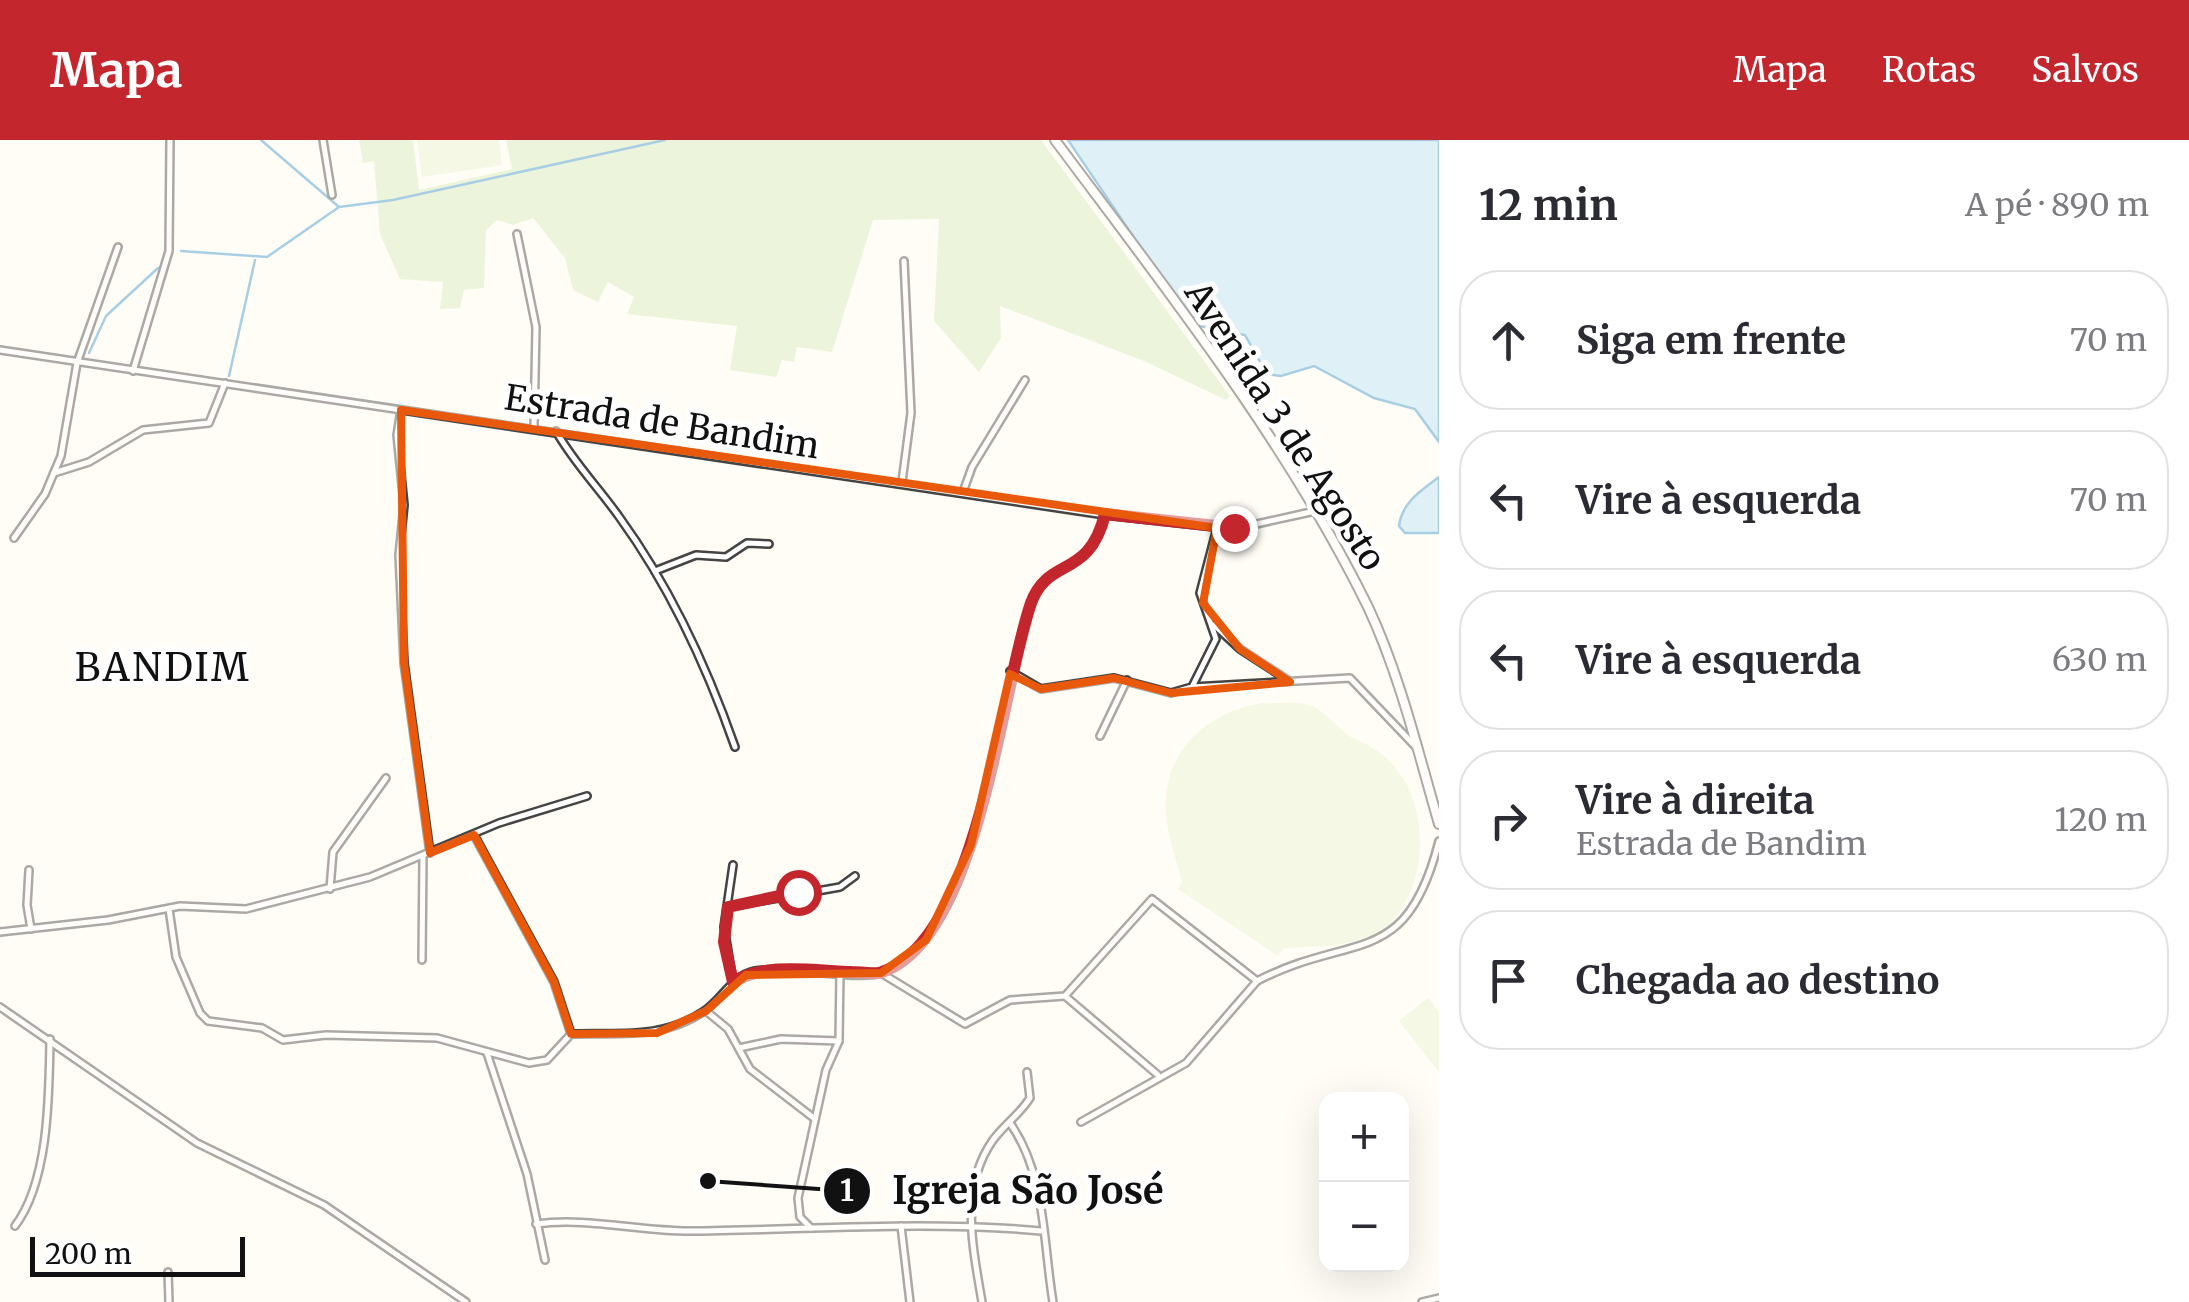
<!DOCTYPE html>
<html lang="pt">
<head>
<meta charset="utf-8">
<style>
	body { margin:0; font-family:Merriweather,serif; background:#f7f7f7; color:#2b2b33 }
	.controls { position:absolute; right:30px; bottom:30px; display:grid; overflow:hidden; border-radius:20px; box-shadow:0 10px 40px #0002 }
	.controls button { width:90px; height:90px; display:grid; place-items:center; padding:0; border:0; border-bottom:2px solid #e1e1e2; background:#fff; color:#2b2b33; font:50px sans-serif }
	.scale { position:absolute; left:30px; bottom:25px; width:215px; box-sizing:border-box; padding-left:10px; border:5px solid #111; border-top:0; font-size:28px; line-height:35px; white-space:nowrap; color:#111; -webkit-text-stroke:8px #fff; paint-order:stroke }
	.stop { position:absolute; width:30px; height:30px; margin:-22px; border:8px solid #c4262e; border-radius:50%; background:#fff }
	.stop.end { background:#c4262e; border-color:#fff; box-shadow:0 2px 10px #0008 }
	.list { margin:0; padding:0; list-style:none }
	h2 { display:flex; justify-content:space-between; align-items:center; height:130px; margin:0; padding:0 40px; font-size:42px }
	h2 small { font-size:32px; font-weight:400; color:#7c7c81 }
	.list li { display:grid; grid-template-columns:65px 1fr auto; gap:30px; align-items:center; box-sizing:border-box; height:140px; margin:0 20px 20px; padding:0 20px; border:2px solid #e1e1e2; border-radius:40px }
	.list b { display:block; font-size:38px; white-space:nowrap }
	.list p { margin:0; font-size:32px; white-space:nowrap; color:#7c7c81 }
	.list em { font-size:32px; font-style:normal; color:#7c7c81 }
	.icon { flex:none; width:55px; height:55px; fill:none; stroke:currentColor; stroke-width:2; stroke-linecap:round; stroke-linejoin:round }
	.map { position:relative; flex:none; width:1439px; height:1162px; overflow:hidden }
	header { display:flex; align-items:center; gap:60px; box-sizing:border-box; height:140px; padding:0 50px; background:#c4262e; color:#fff }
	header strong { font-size:48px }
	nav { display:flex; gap:55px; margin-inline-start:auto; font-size:35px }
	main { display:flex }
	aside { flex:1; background:#fff }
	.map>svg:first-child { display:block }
	.green { fill:#d5ebbd }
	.pitch { fill:#e6f2cf }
	.water { fill:#b9e0f7; stroke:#3f96cf; stroke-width:2.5 }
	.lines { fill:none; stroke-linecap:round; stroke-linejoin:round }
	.stream { stroke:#3f96cf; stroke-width:2.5 }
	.minor-casing { stroke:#444; stroke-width:10 }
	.tertiary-casing { stroke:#444; stroke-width:12 }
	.minor { stroke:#fff; stroke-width:5 }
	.tertiary { stroke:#fff; stroke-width:8 }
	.route { stroke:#c4262e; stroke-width:12 }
	.marked { fill:none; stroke:#e8590c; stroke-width:8; stroke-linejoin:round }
	.labels { text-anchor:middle; stroke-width:10; stroke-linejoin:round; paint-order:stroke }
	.street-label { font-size:35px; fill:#111; stroke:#fff }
	.neighbourhood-label { font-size:38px; letter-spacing:2.5px; fill:#111; stroke:#fff }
	.leader { fill:none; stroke:#111; stroke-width:4 }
	.callout-dot { fill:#111; stroke:#fff; stroke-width:4 }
	.mark-label { font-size:30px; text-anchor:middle; font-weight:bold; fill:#fff }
	.callout-label { font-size:38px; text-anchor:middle; font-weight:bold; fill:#111; stroke:#fff; stroke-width:10; stroke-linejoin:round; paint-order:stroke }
</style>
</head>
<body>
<header>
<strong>Mapa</strong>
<nav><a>Mapa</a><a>Rotas</a><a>Salvos</a></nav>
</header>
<main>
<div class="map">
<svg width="1439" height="1162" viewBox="0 0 1439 1162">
	<rect width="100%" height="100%" fill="#fffdf5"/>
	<!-- green -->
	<path class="green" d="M359 0H413L419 50 512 29 506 0H1041L1230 256 1226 260 1144 221 1000 166 1001 198 979 232 934 181 939 79 873 80 832 212 797 207 794 222 782 220 776 237 730 230 737 186 627 174 634 157 608 142 598 162 573 150 565 118 533 78 513 85 497 80 486 90 484 148 464 150 460 168 440 169 443 142 400 139 380 94 374 21 363 23Z"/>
	<!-- pitch -->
	<g class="pitch">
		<path d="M417 0H499L502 25 422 37Z"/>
		<path d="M1263 563C1277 564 1297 561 1309 565 1329 572 1339 593 1357 600 1430 628 1439 735 1387 787 1357 808 1319 806 1284 808L1278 816 1178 749 1182 742C1177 720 1167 696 1166 673 1161 613 1208 571 1263 563Z"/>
		<path d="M1428 858 1439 872V932L1399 881Z"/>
	</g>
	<!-- water -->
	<g class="water">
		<path d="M1068 0H1439V302L1415 269 1374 258 1314 226 1281 236 1267 234 1245 195 1200 186 1156 130Z"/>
		<path d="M1439 337V393H1405L1399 386C1402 362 1421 351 1439 337Z"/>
	</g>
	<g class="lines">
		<!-- stream -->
		<g class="stream">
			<path d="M261 0 339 67"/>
			<path d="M181 111 267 117 339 67 393 60 665 0"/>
			<path d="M89 213 106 176 158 128"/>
			<path d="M229 236 255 120"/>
		</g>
		<defs>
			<g id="minor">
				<path d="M323 0 332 55"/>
				<path d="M517 94 536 187 534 286"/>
				<path d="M0 210 1105 375 1234 389 1315 371"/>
				<path d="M133 231 169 111 170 0"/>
				<path d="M401 270 397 295 404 365 399 415 404 523 430 713"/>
				<path d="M556 291C574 323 599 348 620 378 670 447 707 527 735 607"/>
				<path d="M54 333 89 322 143 290 209 283 225 243"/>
				<path d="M902 342 911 273 904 121"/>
				<path d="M963 352 972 327 1025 240"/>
				<path d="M14 398 45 354 61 316 77 223 118 107"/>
				<path d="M655 431 696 415 726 417 747 403 769 404"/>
				<path d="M1214 485 1240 509 1289 541"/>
				<path d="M1010 531 1041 549 1114 538 1171 553 1192 547 1216 499 1200 453 1217 388"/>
				<path d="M1192 547 1350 538 1414 605"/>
				<path d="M1100 596 1127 540"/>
				<path d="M474 695 554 842 571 894"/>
				<path d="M733 725 724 787 733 842"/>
				<path d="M29 730 27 765 31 789"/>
				<path d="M330 749 333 712 386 638"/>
				<path d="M727 767 840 747 855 736"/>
				<path d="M169 769 176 817 200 873 208 881 262 888 283 900 326 895 437 898 529 923 547 920 571 894C619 892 660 900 703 872 722 860 731 836 755 831 788 825 859 842 884 832 984 788 997 559 1031 463 1048 416 1089 440 1105 375"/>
				<path d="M0 792 108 780 180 766 246 769 370 737 499 683 587 656"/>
				<path d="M422 820 423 716"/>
				<path d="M881 833 965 884 1010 860 1065 856 1152 759 1257 841C1353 791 1406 831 1439 701"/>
				<path d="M1065 856 1158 935"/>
				<path d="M0 867 197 1003 324 1065 466 1162"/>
				<path d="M706 871 728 889 750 929 815 979"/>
				<path d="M739 908 781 899 839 901"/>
				<path d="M487 913 527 1034 545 1120"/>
				<path d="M1081 982 1186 923 1257 841"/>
				<path d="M1010 983C1046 1034 1043 1102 1053 1162"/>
				<path d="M536 1084C587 1077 637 1091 689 1091 806 1090 924 1080 1041 1091"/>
				<path d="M15 1086C49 1041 49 956 50 899"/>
				<path d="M901 1086 910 1162"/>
				<path d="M811 1088 800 1077 798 1058 826 930 839 901 840 832"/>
				<path d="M168 1132 169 1162"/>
				<path d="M982 1162C973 1108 959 1048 993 1000 1004 985 1020 974 1030 958L1027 932"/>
				<path d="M1422 1162 1439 1158"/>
			</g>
			<path id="tertiary" d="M1055 0C1166 149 1286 300 1368 467 1400 535 1418 612 1439 684"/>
		</defs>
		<!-- minor casing -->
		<use href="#minor" class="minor-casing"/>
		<!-- tertiary casing -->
		<use href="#tertiary" class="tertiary-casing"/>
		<!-- minor -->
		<use href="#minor" class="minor"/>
		<!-- tertiary -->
		<use href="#tertiary" class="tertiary"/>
	</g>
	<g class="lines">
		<!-- route -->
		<path class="route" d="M798 752 728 767 724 802 733 842C766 822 814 831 852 832 860 832 874 835 882 832 979 799 1000 553 1031 463 1048 416 1089 440 1105 374L1234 388"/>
	</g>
	<!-- marked area -->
	<path d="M0 0H1439V1162H0ZM401 270 1217 388 1203 463 1240 509 1290 542 1171 553 1114 538 1041 549 1010 534 971 705 926 800 881 833 746 835 706 871 657 893 571 894 554 842 474 695 430 713 404 523Z" fill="#fffdf5" fill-opacity=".55" fill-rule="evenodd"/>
	<path class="marked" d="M401 270 1217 388 1203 463 1240 509 1290 542 1171 553 1114 538 1041 549 1010 534 971 705 926 800 881 833 746 835 706 871 657 893 571 894 554 842 474 695 430 713 404 523Z"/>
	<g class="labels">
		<!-- street labels -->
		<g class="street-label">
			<text transform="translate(662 282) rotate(9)" y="12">Estrada de Bandim</text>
			<text transform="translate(1285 286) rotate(57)" y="12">Avenida 3 de Agosto</text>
		</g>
		<!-- neighbourhood labels -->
		<g class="neighbourhood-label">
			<text x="163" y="541">BANDIM</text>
		</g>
	</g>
	<!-- callouts -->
	<path class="leader" d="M708 1041L847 1051"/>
	<g class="callout-dot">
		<circle cx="708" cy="1041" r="10"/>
		<circle cx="847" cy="1051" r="25"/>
	</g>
	<g class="mark-label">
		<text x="847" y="1061">1</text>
	</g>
	<g class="callout-label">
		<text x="1028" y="1064">Igreja São José</text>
	</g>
</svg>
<div class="controls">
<button>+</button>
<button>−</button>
</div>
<div class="scale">200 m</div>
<div class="stop" style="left:798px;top:752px"></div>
<div class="stop end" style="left:1234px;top:388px"></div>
</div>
<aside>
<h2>12 min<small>A pé · 890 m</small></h2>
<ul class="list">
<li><svg class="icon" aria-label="ahead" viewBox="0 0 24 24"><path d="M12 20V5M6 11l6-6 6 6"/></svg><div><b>Siga em frente</b></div><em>70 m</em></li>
<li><svg class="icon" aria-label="left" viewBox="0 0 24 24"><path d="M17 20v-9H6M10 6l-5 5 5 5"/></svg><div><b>Vire à esquerda</b></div><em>70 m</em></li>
<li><svg class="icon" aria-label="left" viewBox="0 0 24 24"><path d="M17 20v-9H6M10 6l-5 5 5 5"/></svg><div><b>Vire à esquerda</b></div><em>630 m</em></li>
<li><svg class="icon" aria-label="right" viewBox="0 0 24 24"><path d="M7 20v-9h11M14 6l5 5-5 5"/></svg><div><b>Vire à direita</b><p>Estrada de Bandim</p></div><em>120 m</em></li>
<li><svg class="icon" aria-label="arrive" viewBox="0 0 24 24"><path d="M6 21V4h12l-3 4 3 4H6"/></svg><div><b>Chegada ao destino</b></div></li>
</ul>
</aside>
</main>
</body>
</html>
